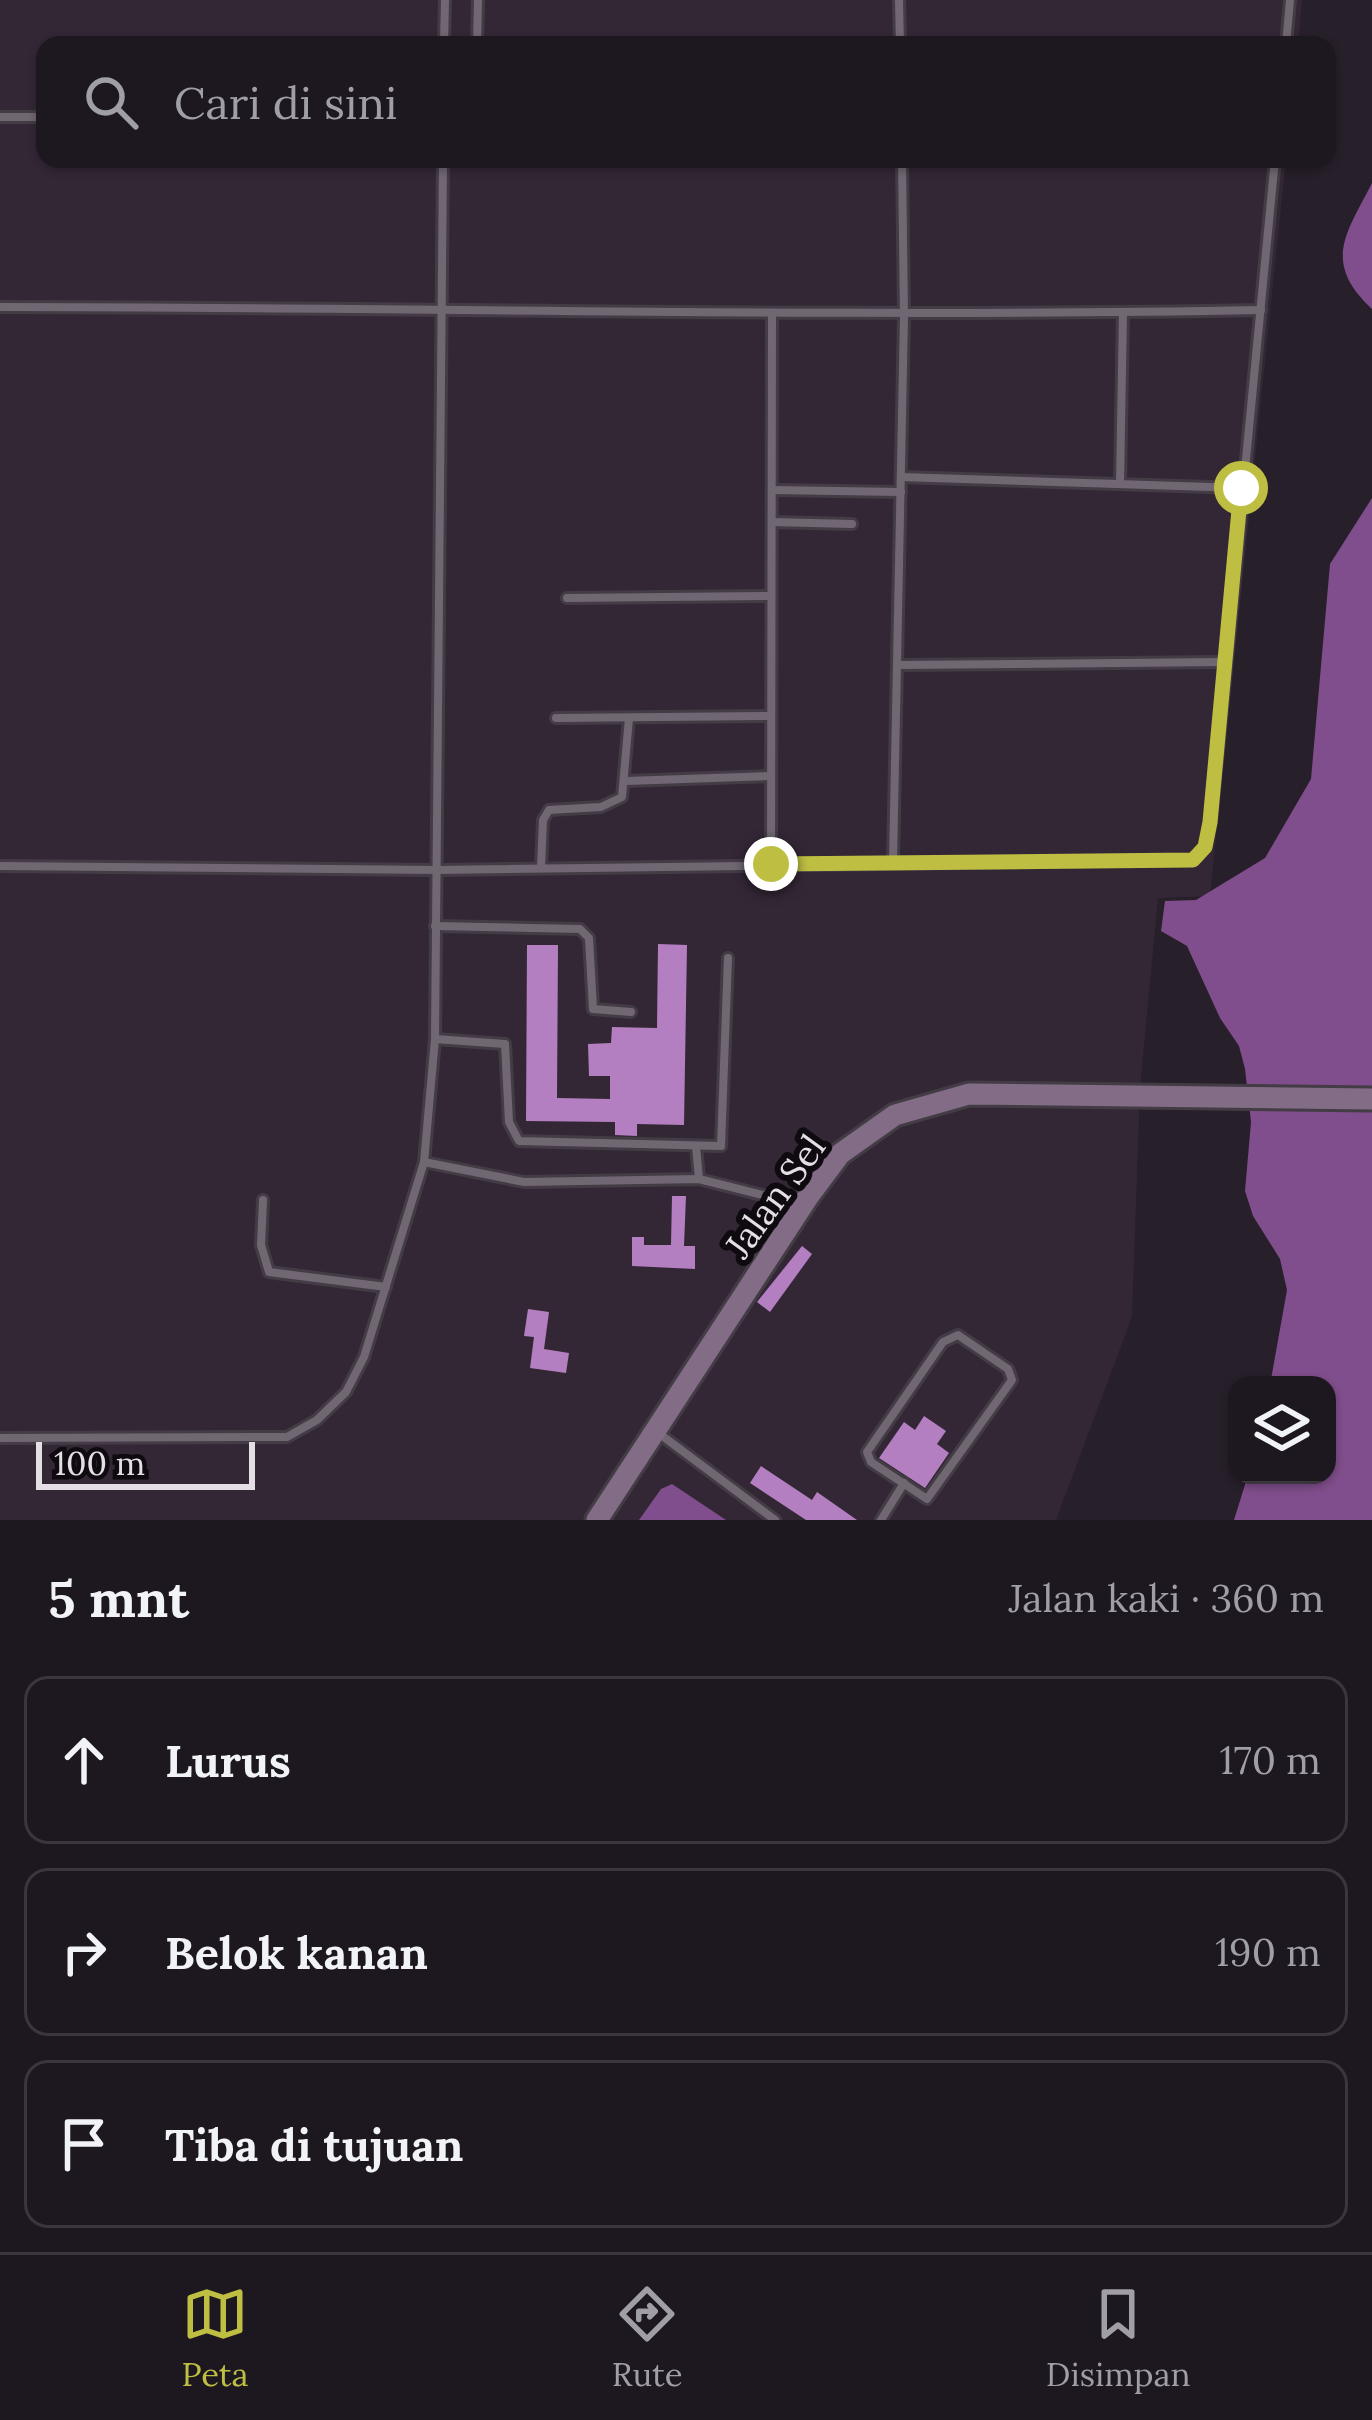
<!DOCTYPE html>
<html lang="id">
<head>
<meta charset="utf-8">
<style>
	body { margin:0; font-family:Lora,serif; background:#2a242d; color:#f1f3f6 }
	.controls { position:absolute; right:36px; bottom:36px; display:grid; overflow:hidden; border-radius:24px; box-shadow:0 3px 9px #0004 }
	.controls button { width:108px; height:108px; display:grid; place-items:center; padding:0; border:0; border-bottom:3px solid #3b363e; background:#1d1720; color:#f1f3f6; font:60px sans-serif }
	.scale { position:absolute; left:36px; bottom:30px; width:219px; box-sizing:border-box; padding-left:12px; border:6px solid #e4dee5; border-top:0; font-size:33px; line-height:42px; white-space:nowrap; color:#e4dee5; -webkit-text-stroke:9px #0e0a0f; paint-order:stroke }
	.stop { position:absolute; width:36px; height:36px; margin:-27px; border:9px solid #bebf42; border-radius:50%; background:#fff }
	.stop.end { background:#bebf42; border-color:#fff; box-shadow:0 3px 12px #0008 }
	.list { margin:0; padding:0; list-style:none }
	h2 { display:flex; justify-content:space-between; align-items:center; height:156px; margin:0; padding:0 48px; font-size:51px }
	h2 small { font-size:39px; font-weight:400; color:#a09fa5 }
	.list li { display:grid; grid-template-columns:78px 1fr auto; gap:36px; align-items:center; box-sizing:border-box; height:168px; margin:0 24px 24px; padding:0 24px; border:3px solid #3b363e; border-radius:24px }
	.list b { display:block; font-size:45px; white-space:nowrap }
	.list em { font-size:39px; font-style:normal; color:#a09fa5 }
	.icon { flex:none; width:66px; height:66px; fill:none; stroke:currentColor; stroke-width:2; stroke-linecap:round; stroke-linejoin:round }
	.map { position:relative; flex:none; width:1372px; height:1520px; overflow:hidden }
	.search { position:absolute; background:#1d1720; box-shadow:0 3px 9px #0004; left:36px; right:36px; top:36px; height:132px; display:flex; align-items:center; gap:30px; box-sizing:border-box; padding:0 42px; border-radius:24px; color:#a09fa5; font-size:45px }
	.sheet { height:732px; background:#1d1720 }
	nav { display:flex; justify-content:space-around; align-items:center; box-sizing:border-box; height:168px; border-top:3px solid #3b363e; background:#1d1720; font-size:33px; color:#a09fa5 }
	nav a { display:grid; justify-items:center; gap:6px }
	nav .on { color:#bebf42 }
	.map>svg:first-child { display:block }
	.built { fill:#332736 }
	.water { fill:#804e8c }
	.building { fill:#b47fc1 }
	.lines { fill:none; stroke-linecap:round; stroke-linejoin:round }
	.lane-casing { stroke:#433c45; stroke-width:14 }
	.secondary-casing { stroke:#433c45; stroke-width:27 }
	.lane { stroke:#716773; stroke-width:8 }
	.secondary { stroke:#826c86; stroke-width:21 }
	.route { stroke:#bebf42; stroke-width:15 }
	.labels { text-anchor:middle; stroke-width:12; stroke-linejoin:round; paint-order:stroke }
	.street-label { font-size:36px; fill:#e4dee5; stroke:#0e0a0f }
</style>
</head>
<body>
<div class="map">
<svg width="1372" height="1520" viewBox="0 0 1372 1520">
	<rect width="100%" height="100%" fill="#271f2a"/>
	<!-- built -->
	<path class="built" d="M0 0H1302L1298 45H45V159H1286L1210 896 1158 898 1140 1088 1132 1317 1056 1520H0Z"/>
	<!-- water -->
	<g class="water">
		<path d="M1372 183V309C1322 262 1346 234 1372 183Z"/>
		<path d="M1372 498V1520H1234L1248 1475H1327V1385H1270L1287 1290 1280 1259 1253 1216 1245 1191 1251 1122 1245 1069 1239 1046 1220 1018 1187 946 1161 931 1165 901 1196 900 1265 858 1311 779 1330 564Z"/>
		<path d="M672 1484 726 1520H639L661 1489Z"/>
	</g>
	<!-- building -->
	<g class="building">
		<path d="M658 944 687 945 684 1125 637 1124V1136L615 1135V1122L526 1121 527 945H558L557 1098 610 1099V1076H589L588 1044 611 1043 612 1027 657 1028Z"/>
		<path d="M672 1196H686L684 1246H695V1269L632 1266V1237H644V1245H671Z"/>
		<path d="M802 1246 812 1254 770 1312 757 1302Z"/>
		<path d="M528 1309 549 1312 544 1349 569 1353 566 1373 530 1368 534 1337 524 1336Z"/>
		<path d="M924 1416 946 1431 937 1444 949 1453 925 1488 879 1458 904 1422 915 1430Z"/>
		<path d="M761 1466 812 1500 817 1492 857 1520H806L750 1483Z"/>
	</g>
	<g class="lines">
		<defs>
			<g id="lane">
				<path d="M899 0 900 45"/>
				<path d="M444 45 445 0"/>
				<path d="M477 45 478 0"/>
				<path d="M1286 45 1290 0"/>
				<path d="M0 117H45"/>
				<path d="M0 307C421 307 841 318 1261 310"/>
				<path d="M901 477 1241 488"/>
				<path d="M1120 484 1123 312"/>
				<path d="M772 490 901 492"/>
				<path d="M772 522 852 524"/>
				<path d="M567 598 771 596"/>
				<path d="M897 665 1223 662"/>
				<path d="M556 718 771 716"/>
				<path d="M626 781 771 776"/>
				<path d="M893 862 904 316 902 159"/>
				<path d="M771 864 772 313"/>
				<path d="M0 866 436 870 1193 860 1205 847 1211 822 1275 159"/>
				<path d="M541 868 543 820 549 810 601 807 622 797 629 718"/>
				<path d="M435 926 580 929 589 938 593 1009 631 1012"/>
				<path d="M435 1039 505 1044 509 1122 519 1141 721 1146 728 958"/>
				<path d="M696 1146 699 1179"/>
				<path d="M424 1162 524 1182 699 1179 766 1196 803 1197"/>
				<path d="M767 1197 784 1225"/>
				<path d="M263 1200 261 1245 269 1272 386 1287"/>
				<path d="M958 1335 1008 1369 1012 1380 927 1499 871 1462 867 1452 943 1342Z"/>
				<path d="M657 1432 775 1520"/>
				<path d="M0 1438 287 1437 317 1420 346 1392 364 1357 424 1162 435 1039 443 159"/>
				<path d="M881 1520 904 1483"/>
			</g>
			<path id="secondary" d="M597 1520 808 1197 840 1154 895 1115 969 1094 1372 1099"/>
		</defs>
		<!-- lane casing -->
		<use href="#lane" class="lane-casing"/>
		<!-- secondary casing -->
		<use href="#secondary" class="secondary-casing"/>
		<!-- lane -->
		<use href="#lane" class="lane"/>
		<!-- secondary -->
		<use href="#secondary" class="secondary"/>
	</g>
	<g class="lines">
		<!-- route -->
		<path class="route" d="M771 864 1193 860 1205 847 1210 822 1241 488"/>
	</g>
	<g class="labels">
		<!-- street labels -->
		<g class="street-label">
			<text transform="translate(775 1196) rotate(-54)" y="13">Jalan Sel</text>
		</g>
	</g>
</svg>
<div class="controls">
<button><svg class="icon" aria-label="layers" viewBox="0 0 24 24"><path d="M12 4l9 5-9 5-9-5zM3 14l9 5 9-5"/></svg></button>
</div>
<div class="scale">100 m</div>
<div class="stop" style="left:1241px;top:488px"></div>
<div class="stop end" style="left:771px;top:864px"></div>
<div class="search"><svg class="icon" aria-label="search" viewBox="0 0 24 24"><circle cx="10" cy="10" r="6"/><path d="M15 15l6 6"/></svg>Cari di sini</div>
</div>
<section class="sheet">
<h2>5 mnt<small>Jalan kaki · 360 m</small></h2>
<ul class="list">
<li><svg class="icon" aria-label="ahead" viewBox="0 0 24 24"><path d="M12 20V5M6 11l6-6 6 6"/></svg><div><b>Lurus</b></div><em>170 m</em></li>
<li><svg class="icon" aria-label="right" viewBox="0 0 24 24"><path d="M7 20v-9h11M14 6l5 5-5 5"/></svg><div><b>Belok kanan</b></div><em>190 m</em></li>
<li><svg class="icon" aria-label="arrive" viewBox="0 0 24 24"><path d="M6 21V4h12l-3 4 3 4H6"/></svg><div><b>Tiba di tujuan</b></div></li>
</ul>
</section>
<nav>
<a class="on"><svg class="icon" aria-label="map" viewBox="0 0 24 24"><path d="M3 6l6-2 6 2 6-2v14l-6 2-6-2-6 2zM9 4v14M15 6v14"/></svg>Peta</a>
<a><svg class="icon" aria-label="directions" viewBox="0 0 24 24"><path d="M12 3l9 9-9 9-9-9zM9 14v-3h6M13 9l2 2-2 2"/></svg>Rute</a>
<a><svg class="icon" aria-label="saved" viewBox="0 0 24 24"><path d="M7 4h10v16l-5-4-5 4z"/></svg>Disimpan</a>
</nav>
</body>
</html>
